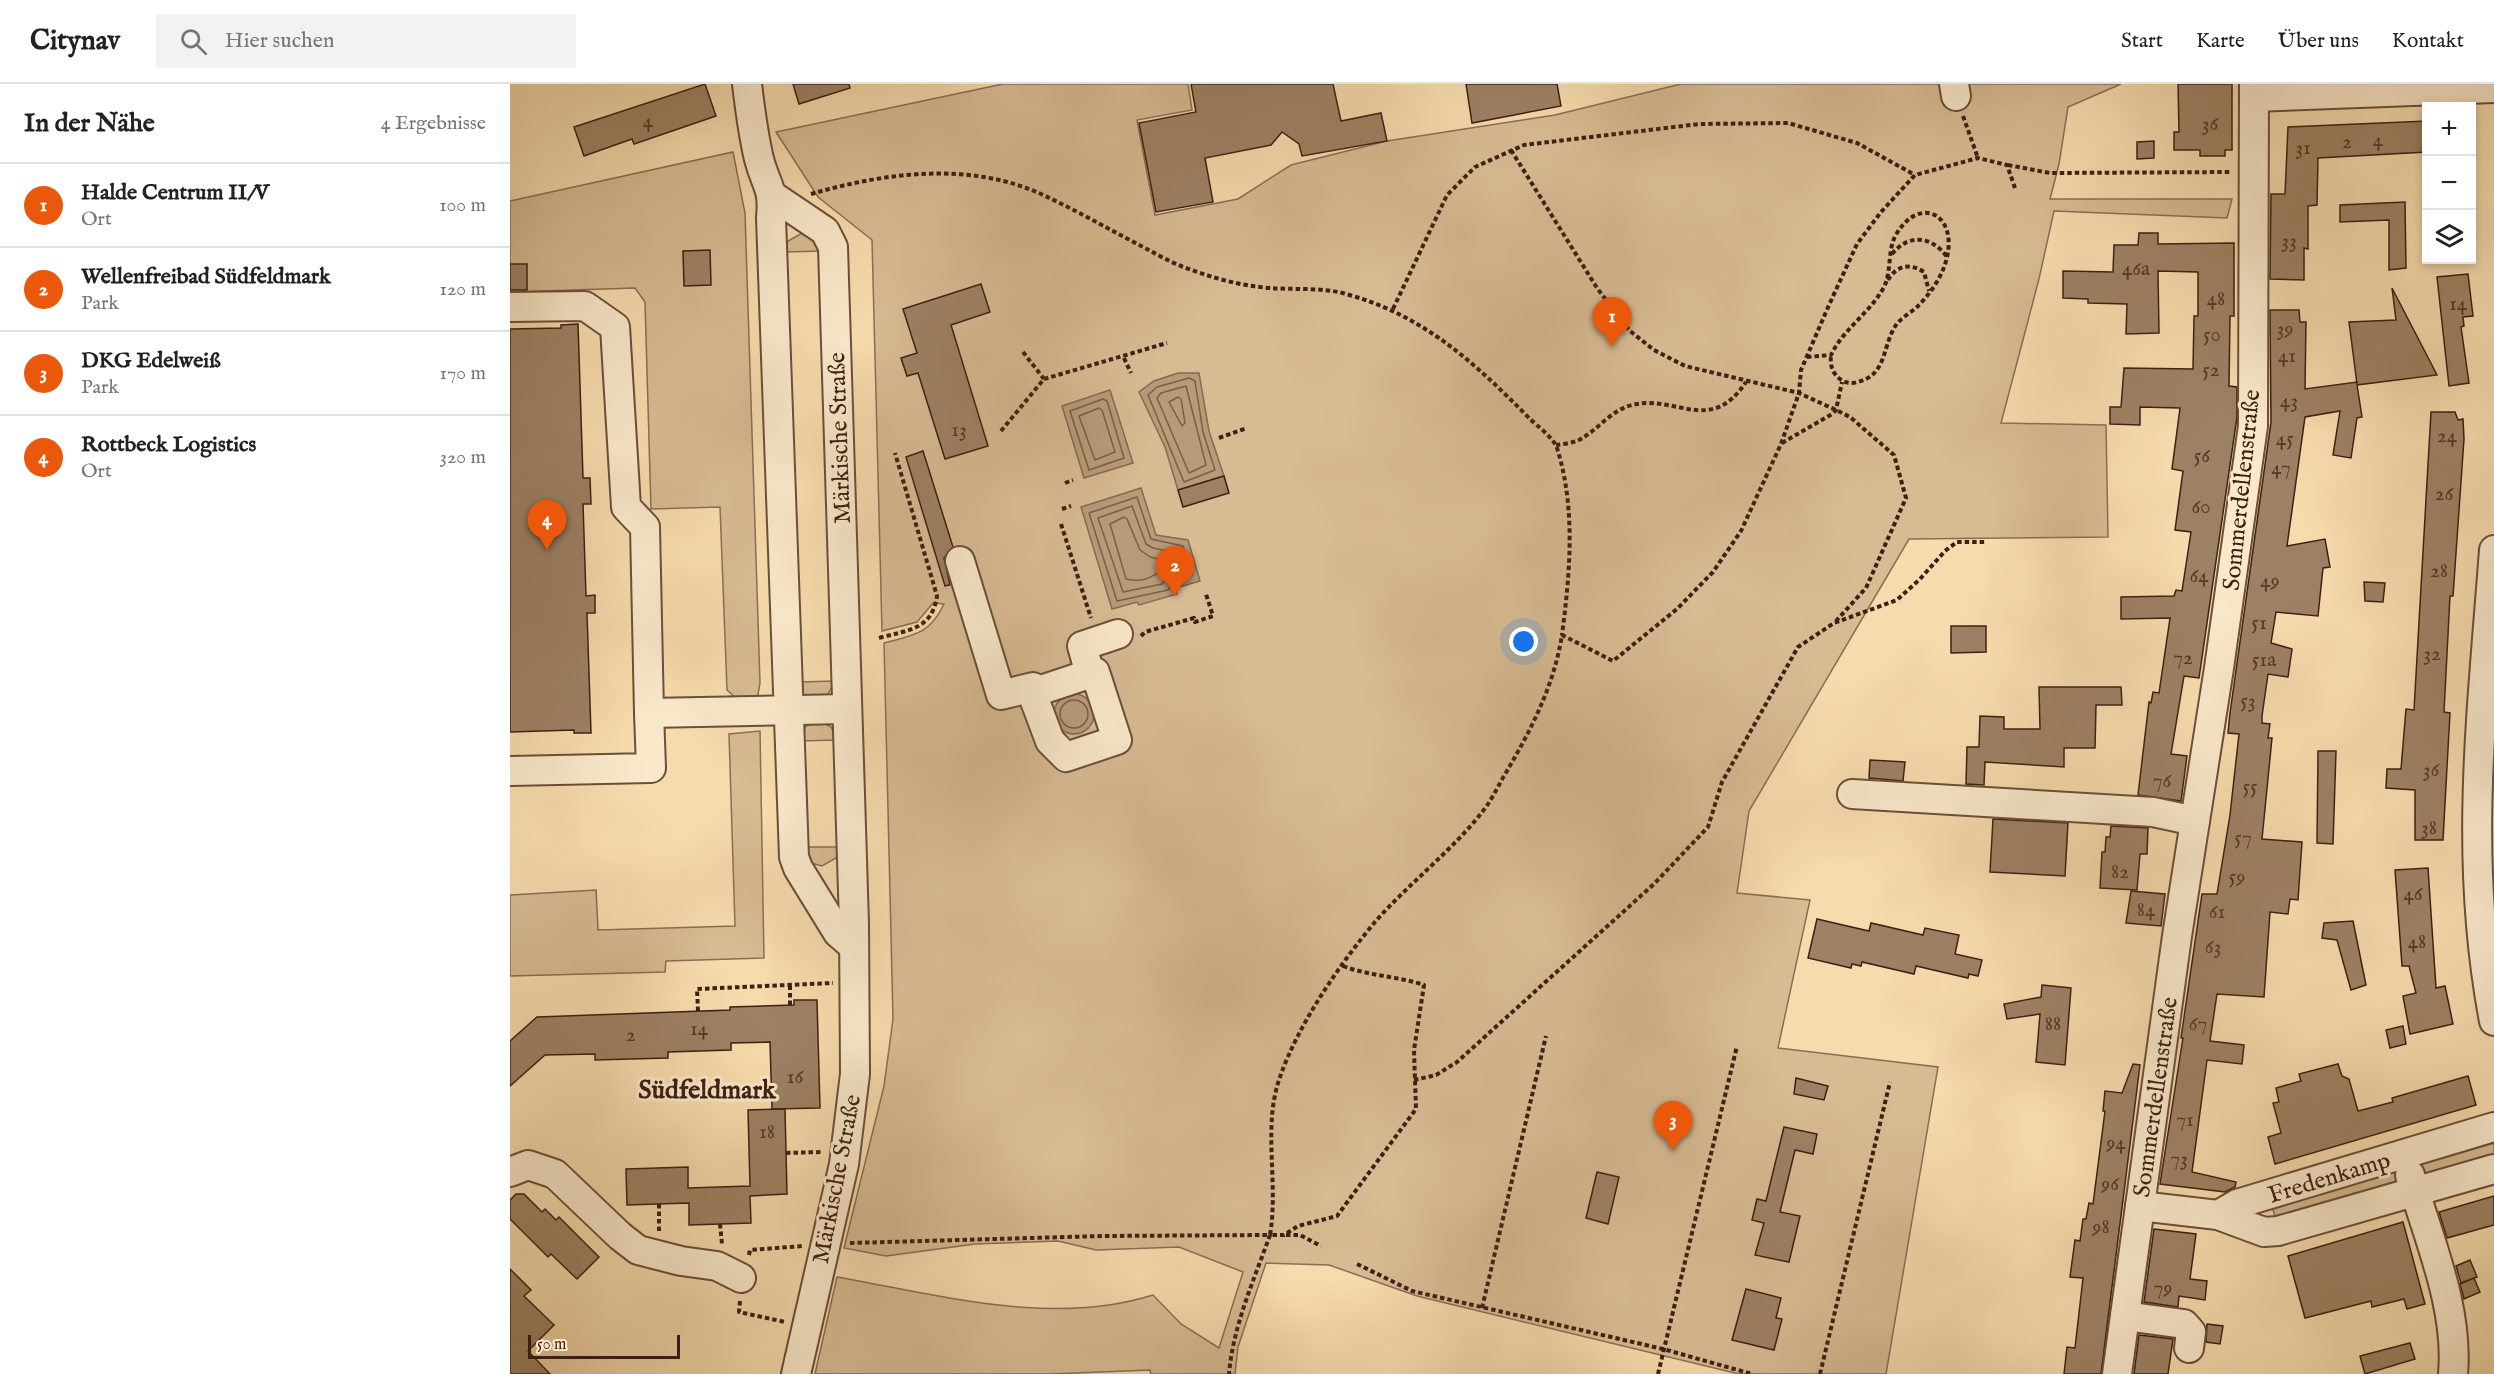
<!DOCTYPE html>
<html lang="de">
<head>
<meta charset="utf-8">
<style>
	body { margin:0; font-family:"IM FELL English",serif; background:#f2f2f2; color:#222 }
	.controls { position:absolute; right:18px; top:18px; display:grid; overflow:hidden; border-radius:0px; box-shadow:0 3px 9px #0003 }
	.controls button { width:54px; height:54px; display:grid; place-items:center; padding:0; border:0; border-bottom:2px solid #e0e0e0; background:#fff; color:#222; font:30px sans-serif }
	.scale { position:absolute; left:18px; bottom:15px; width:152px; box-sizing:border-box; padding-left:6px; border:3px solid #3d2014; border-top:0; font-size:16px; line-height:21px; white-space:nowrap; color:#3d2014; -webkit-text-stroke:4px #f9e8ca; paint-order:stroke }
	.you { position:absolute; left:1014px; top:558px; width:21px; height:21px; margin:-15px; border:4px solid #fff; border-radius:50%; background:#1a73e8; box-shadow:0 0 0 9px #1a73e833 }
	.badge { display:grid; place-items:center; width:39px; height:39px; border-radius:50%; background:#ea580c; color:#fff; font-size:20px; font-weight:700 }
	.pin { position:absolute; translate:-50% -50px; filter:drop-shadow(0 2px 3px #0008) }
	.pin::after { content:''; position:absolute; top:32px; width:21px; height:18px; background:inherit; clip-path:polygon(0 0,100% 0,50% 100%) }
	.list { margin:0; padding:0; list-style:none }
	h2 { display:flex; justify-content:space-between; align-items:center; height:78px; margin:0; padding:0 24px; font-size:26px }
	h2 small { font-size:20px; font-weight:400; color:#767676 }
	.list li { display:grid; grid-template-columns:39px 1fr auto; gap:18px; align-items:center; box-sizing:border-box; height:84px; padding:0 24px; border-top:2px solid #e0e0e0 }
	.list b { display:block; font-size:22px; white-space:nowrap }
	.list p { margin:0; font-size:20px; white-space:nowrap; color:#767676 }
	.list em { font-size:20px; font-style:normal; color:#767676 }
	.icon { flex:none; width:33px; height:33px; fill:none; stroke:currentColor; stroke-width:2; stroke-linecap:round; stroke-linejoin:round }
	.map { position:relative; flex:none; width:1984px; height:1290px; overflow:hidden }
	header { display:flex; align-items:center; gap:36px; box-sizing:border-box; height:84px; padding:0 30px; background:#fff; border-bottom:2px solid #e0e0e0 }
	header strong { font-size:28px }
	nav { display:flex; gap:33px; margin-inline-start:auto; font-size:21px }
	.search { width:420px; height:54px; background:#f2f2f2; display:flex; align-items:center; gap:15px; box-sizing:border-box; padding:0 21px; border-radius:0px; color:#767676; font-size:22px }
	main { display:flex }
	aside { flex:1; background:#fff }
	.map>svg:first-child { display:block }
	.green { fill:#d7bb93; stroke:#8a6e54; stroke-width:1.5 }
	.water { fill:#b79b79; stroke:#866a51; stroke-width:1.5 }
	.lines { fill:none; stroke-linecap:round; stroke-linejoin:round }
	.shore { stroke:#7a5e46; stroke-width:1.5 }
	.building { fill:#9d8164; stroke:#3d2014; stroke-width:1.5 }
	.minor-casing { stroke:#6b4f3a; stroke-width:32 }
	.path { stroke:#3d2014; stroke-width:4; stroke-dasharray:4.5 3; stroke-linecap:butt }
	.minor { stroke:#f9e8ca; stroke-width:28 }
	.labels { text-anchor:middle; stroke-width:6; stroke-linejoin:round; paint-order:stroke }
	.number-label { font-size:21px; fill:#553828 }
	.street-label { font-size:24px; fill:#3d2014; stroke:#f9e8ca }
	.neighbourhood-label { font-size:26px; font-weight:bold; fill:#3d2014; stroke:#f9e8ca }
</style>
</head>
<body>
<header>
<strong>Citynav</strong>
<div class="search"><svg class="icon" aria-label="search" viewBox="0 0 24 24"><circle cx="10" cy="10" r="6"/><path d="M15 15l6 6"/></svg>Hier suchen</div>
<nav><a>Start</a><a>Karte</a><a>Über uns</a><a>Kontakt</a></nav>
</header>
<main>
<aside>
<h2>In der Nähe<small>4 Ergebnisse</small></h2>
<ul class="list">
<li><span class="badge">1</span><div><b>Halde Centrum II/V</b><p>Ort</p></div><em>100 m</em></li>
<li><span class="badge">2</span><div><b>Wellenfreibad Südfeldmark</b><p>Park</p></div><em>120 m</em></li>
<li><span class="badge">3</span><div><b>DKG Edelweiß</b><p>Park</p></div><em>170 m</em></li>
<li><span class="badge">4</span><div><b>Rottbeck Logistics</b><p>Ort</p></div><em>320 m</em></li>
</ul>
</aside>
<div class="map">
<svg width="1984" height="1290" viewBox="0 0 1984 1290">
	<rect width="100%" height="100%" fill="#f6dbad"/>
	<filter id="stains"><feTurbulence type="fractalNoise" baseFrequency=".00333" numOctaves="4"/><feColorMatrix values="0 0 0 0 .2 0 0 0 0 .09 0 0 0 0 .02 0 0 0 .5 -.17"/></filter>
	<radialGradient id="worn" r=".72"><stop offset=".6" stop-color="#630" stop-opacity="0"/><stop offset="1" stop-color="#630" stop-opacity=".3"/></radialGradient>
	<!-- green -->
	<g class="green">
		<path d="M493 0H678L682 26 627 36 645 131 728 115 781 81 877 57 1045 31 1171 0H1611L1558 23 1549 80 1540 115H1722L1717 134 1544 127 1529 195 1491 339 1596 341 1598 453 1399 455 1239 727 1227 809 1300 816 1268 964 1428 983 1376 1290H1229L907 1212 819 1181 756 1179 728 1263 725 1290H641L640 1286 540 1290H305L327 1193C430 1211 541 1243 643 1211L671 1240 709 1264 733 1188 669 1163 586 1166 548 1157 465 1160 376 1172 334 1164 374 1002 383 935 374 559C404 551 420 550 434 520L423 519 407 538 372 547 362 156 308 113 266 48Z"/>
		<path d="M223 68 235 129 250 599 247 616H228L217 606 210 423 141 425 135 218 125 204 0 208V117Z"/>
		<path d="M292 149 303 152 312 167 274 168 278 157Z"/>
		<path d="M325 597 317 612 296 613 289 607 287 598Z"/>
		<path d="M312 638 321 643 327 656 289 657 296 642Z"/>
		<path d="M250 647 254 874 156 877 155 888 0 892V811L86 806 88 846 225 842 219 650Z"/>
		<path d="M292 763H330L326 774 312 782 301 779Z"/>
		<path d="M1984 1059V1075L1915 1096 1910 1080Z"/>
		<path d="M1886 1086 1890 1100 1766 1136 1762 1122Z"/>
	</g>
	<!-- water -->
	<g class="water">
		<path d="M668 289H689L699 347 714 392 668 406 655 363 629 308 644 297Z"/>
		<path d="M600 306 623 379 574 394 552 322Z"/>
		<path d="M631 404 646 451 678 456 690 497 666 504 667 510 629 521 627 518 602 525 571 423Z"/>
		<circle cx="564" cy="630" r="20"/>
	</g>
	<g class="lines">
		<!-- shore -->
		<g class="shore">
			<path d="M679 294 685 297 693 348 705 386 674 398 638 311 647 303Z"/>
			<path d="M676 302 696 381 679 389 647 314 651 309Z"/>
			<path d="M668 313 671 315 675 339 672 342 659 318Z"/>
			<path d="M593 315 597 317 614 374 579 386 560 327Z"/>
			<path d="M589 324 592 326 605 368 585 376 569 332Z"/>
			<path d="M627 413 641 455 673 462 682 491 663 499 658 506 607 517 579 429Z"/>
			<path d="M622 422 636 460 643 464 667 469 672 486 658 493 652 500 613 508 588 434Z"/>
			<path d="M614 433 617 435 630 466 640 473 661 478 660 482C644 490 637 500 616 495L600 440Z"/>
			<circle cx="564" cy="630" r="14"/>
		</g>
	</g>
	<!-- building -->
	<g class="building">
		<path d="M195 0 206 32 124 60 122 55 74 72 64 43Z"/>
		<path d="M283 0H339L340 4 289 20Z"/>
		<path d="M681 0H823L831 37 871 29 877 57 792 72 789 60 772 48 761 61 695 74 703 118 646 128 629 39 686 28Z"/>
		<path d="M956 0H1047L1051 22 962 39Z"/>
		<path d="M1668 0H1722V66H1715V72H1690V66H1664V48H1669Z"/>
		<path d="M1917 37V68L1808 74 1807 121 1798 122V165L1794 164V196L1760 195 1761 110H1775L1778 43Z"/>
		<path d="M1644 57V74L1627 75V58Z"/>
		<path d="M1895 118 1896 184 1879 186V136L1830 138V121Z"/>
		<path d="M1629 149H1648V160L1724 159V232H1720L1719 302 1727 303V333L1689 594 1674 592 1661 670 1677 672 1671 717 1628 711 1639 618 1641 619 1643 608 1649 609 1660 534 1611 535V513L1664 512 1666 506 1672 507 1681 448 1665 446 1673 387 1662 385 1670 324 1630 323V341L1600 340V323H1611L1614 284 1683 285 1684 232H1688V188L1648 187 1649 249 1616 250 1617 220 1578 219V215L1553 214V187L1603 188 1604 161H1628Z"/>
		<path d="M200 166 201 201 174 202 173 167Z"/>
		<rect x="0" y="180" width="17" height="26"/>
		<path d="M1958 190 1963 232 1953 233 1954 242 1951 243 1959 299 1939 302 1927 193Z"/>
		<path d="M471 200 480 228 441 241 478 362 435 375 408 289 397 292 391 274 407 269 393 225Z"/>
		<path d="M1882 204 1927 291 1847 301 1852 333 1847 334 1841 374 1823 371 1830 327 1795 333 1777 462 1815 455 1820 483 1813 484 1808 532 1766 528 1761 559 1782 565 1778 593 1758 590 1752 632V639L1760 640 1758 654H1762L1752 755 1792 758 1788 816 1780 815 1778 830 1760 828 1754 913 1707 910 1700 957 1734 961 1732 980 1697 976 1682 1088 1726 1098 1725 1103 1715 1108 1650 1100 1673 954H1671L1692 810H1707L1720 731 1729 650 1718 649 1720 629 1761 338 1760 226H1789L1790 238H1796L1795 305 1847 298V300L1839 238 1886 236Z"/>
		<path d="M68 240 73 394H80L81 420H73L76 512 85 511V529H77L81 649H64V646L0 648V245L51 244V241Z"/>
		<path d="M1921 328H1945L1948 336 1953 335 1954 355 1943 512H1940L1934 628 1940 629 1933 756H1905V706L1876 704 1877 685H1891L1896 625 1904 626Z"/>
		<path d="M413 367 443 463 434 474 440 501 435 502 396 373Z"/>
		<path d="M714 392 719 409 673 423 668 406Z"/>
		<path d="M1854 498 1875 499 1873 518 1855 517Z"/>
		<path d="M1441 542H1476V568L1441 569Z"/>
		<path d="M1529 603H1611L1612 621H1586L1585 664H1554V683L1475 678 1474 701 1456 700 1457 663H1469L1470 632 1494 633V645H1530Z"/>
		<path d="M1808 667H1826L1823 760 1807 759Z"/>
		<path d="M1360 676 1395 678 1393 697 1359 694Z"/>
		<path d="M1483 735 1558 739 1555 792 1480 788Z"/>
		<path d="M1601 742 1638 744 1637 770H1630L1627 806 1590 804 1592 768H1595L1596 753H1600Z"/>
		<path d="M1918 784 1926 904 1935 902 1943 940 1900 950 1893 912 1906 909 1899 882H1892L1885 786Z"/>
		<path d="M1621 807 1655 810 1651 842 1616 839Z"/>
		<path d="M1307 835 1359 847 1361 839 1413 851 1415 844 1449 851 1445 870 1472 876 1468 892 1459 890 1458 894 1406 882 1404 890 1352 878 1351 882 1342 880 1341 884 1298 874Z"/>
		<path d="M1843 837 1856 901 1841 906 1827 856 1812 854 1814 839Z"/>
		<path d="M1532 901 1561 904 1555 981 1526 978 1530 930 1497 935 1494 920 1531 913Z"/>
		<path d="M284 916H307L310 1024 262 1025 260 958 221 959V966L158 968V974L85 976V970L35 971 0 1002V957L27 933 220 926V923L284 921Z"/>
		<path d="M1893 942 1896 960 1880 964 1876 946Z"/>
		<path d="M1623 980 1630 981 1591 1290H1554L1557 1263 1565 1264 1573 1194 1560 1193 1565 1156 1570 1157 1573 1135H1576L1579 1119 1583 1120 1595 1027H1593L1595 1007 1612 1009Z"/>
		<path d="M1828 980 1832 992 1839 995 1848 1027 1883 1018 1882 1014 1958 992 1966 1021 1765 1080 1758 1053 1771 1049 1763 1019 1769 1018 1766 1004 1791 997 1789 990Z"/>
		<path d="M1286 994 1318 1002 1314 1016 1284 1010Z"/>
		<path d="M275 1025 277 1110 240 1112 241 1139 179 1141V1119L117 1121 116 1085 178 1083V1104L240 1102 238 1026Z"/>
		<path d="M1274 1043 1307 1050 1303 1070 1285 1066 1270 1128 1290 1132 1279 1178 1245 1171 1254 1139 1242 1136 1247 1115 1256 1117Z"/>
		<path d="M1087 1088 1109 1093 1098 1140 1076 1134Z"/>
		<path d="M6 1110H14L32 1128 35 1125 46 1136 49 1133 89 1173 67 1195 41 1170 38 1173 0 1135V1116Z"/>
		<path d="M1984 1112V1141L1937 1154 1929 1128Z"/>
		<path d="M1893 1138 1915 1220 1897 1225 1894 1215 1862 1223 1861 1217 1795 1234 1778 1172Z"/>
		<path d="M1644 1145 1686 1150 1680 1195 1697 1197 1695 1216 1669 1212 1668 1223 1634 1218Z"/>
		<path d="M1960 1176 1967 1193 1951 1199 1946 1182Z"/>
		<path d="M0 1185 21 1206 14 1212 44 1241 18 1267 40 1290H0Z"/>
		<path d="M1964 1194 1970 1208 1954 1215 1950 1200Z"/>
		<path d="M1236 1205 1271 1214 1266 1234 1272 1235 1264 1266 1222 1256Z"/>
		<path d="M1697 1240 1713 1242 1710 1260 1696 1258Z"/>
		<path d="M1629 1251 1663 1255 1658 1290H1624Z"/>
		<path d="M1900 1259 1905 1275 1855 1290 1850 1272Z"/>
	</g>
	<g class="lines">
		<defs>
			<g id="minor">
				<path d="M237 0C240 25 243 50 249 75 256 102 264 103 261 134L284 773 288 784 328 849 343 862"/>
				<path d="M1444 0 1446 12"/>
				<path d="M1744 13 1984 4"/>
				<path d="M263 112 315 147 323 163 344 840 345 990 334 1080 286 1290"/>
				<path d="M0 223 75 222 105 243 116 423 135 443 139 629"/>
				<path d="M1984 466C1972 629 1953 774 1984 937"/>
				<path d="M450 477 491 611 523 603 525 608"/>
				<path d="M585 588 607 656 556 673 540 657 522 609Z"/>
				<path d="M580 590 572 562 608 550"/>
				<path d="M0 687 141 684 139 629 336 625"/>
				<path d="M1342 710 1643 728 1685 737"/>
				<path d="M0 1088 18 1081 45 1090 110 1152 128 1166 171 1177 207 1182 231 1194"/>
				<path d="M1900 1091C1918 1154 1949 1223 1943 1290"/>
				<path d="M1630 1122 1708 1131 1754 1148 1768 1147 1984 1085"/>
				<path d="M1708 1131 1727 1120 1984 1043"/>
				<path d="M1615 1232 1674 1240 1681 1248 1679 1264"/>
				<path d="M1607 1290 1667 852 1709 584 1743 342 1744 0"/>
			</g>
		</defs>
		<!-- minor casing -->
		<use href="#minor" class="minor-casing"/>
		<!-- path -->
		<g class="path">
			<path d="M1453 32 1468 74"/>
			<path d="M1001 66 1087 204 1120 247 1144 266 1175 282 1289 309 1326 326 1340 333 1384 371 1396 414 1356 504 1326 537"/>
			<path d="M1498 81 1540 89 1720 88"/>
			<path d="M301 110C374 89 458 77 531 110 566 126 600 146 635 164 648 171 662 179 676 184 703 194 731 202 760 204 784 206 813 203 836 210 913 231 964 278 1019 334 1027 342 1043 353 1047 364 1066 424 1060 489 1052 551"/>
			<path d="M1382 170C1399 149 1422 152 1437 173"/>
			<path d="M1378 196C1387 181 1400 179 1414 188L1419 207"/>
			<path d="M883 225 937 111 965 83 1014 61 1189 40 1278 39 1347 59 1405 91"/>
			<path d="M513 268 534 295"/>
			<path d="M1297 273 1321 271C1334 244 1360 229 1374 203 1382 187 1377 164 1387 149 1411 111 1447 131 1437 173 1433 192 1420 210 1407 223 1400 229 1391 234 1386 241 1372 262 1377 292 1347 298 1342 300 1334 299 1330 295 1322 289 1320 281 1321 271"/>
			<path d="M614 274 621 289"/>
			<path d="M491 347 534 295 657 259"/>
			<path d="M709 354 737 344"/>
			<path d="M1272 359 1322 330 1326 326 1332 298"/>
			<path d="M1046 361C1053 360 1062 359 1069 356 1088 346 1101 326 1122 321 1167 310 1200 352 1236 298"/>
			<path d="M555 399 563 396"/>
			<path d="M552 425 561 422"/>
			<path d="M551 440 581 534"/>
			<path d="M631 552 635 548 684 534 685 538 703 532 696 510"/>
			<path d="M369 554C398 546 422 546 427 512L385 369"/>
			<path d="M833 882C859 892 887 892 914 901L904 966 906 1025 827 1132 788 1142 774 1151H760C769 1099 752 1043 770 993 788 941 829 881 865 838 898 800 942 767 973 727 981 717 987 704 994 692 1020 648 1044 602 1052 551L1103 577 1167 525 1203 488 1231 447 1271 360 1289 309 1291 286 1319 221 1347 160 1371 128 1405 91 1468 74 1497 81 1505 104"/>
			<path d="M280 921V901"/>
			<path d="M188 927 187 905 323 899"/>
			<path d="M904 996 926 991 947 978 1144 800 1198 743 1212 698 1288 563 1324 539 1387 516 1410 495 1435 467 1447 458H1475"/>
			<path d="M276 1069 311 1068"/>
			<path d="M149 1120V1148"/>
			<path d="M210 1140 212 1160"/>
			<path d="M776 1151H790L811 1162"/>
			<path d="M340 1159 593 1152 760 1151C744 1196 723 1242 719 1290"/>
			<path d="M239 1171 240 1166 293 1162"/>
			<path d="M847 1180 902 1207 1153 1265 1242 1290"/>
			<path d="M230 1217 229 1228 275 1238"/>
			<path d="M972 1224 1036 952"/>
			<path d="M1148 1290 1227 962"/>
			<path d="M1310 1290 1380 998"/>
		</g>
		<!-- minor -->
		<use href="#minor" class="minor"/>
	</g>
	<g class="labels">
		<!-- number labels -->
		<g class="number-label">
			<text x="138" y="43">4</text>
			<text x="1700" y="46">36</text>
			<text x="1868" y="62">4</text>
			<text x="1837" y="64">2</text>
			<text x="1793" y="70">31</text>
			<text x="1779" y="163">33</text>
			<text x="1626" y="191">46a</text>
			<text x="1706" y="221">48</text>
			<text x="1948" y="226">14</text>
			<text x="1775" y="251">39</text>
			<text x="1702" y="257">50</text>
			<text x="1777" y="278">41</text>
			<text x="1701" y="292">52</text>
			<text x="1779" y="323">43</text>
			<text x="449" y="352">13</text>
			<text x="1937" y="358">24</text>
			<text x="1775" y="361">45</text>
			<text x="1692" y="378">56</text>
			<text x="1771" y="390">47</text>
			<text x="1934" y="416">26</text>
			<text x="1691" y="429">60</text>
			<text x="1929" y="493">28</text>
			<text x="1689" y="498">64</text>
			<text x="1760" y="503">49</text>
			<text x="1749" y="545">51</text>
			<text x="1922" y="576">32</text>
			<text x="1673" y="580">72</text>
			<text x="1754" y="582">51a</text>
			<text x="1738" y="623">53</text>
			<text x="1921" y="692">36</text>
			<text x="1652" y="703">76</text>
			<text x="1740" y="709">55</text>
			<text x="1919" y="750">38</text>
			<text x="1733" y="760">57</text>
			<text x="1610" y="794">82</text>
			<text x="1727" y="799">59</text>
			<text x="1903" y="816">46</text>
			<text x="1636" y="832">84</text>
			<text x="1707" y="834">61</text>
			<text x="1907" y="864">48</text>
			<text x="1703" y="869">63</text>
			<text x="1543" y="946">88</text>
			<text x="1688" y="946">67</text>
			<text x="189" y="951">14</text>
			<text x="121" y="957">2</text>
			<text x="285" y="999">16</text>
			<text x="1675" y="1042">71</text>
			<text x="257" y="1054">18</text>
			<text x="1606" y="1065">94</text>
			<text x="1669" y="1081">73</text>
			<text x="1600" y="1106">96</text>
			<text x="1591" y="1149">98</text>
			<text x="1653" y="1210">79</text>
		</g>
		<!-- street labels -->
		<g class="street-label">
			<text transform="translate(329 354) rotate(-92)" y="8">Märkische Straße</text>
			<text transform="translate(1731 406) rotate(-84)" y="8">Sommerdellenstraße</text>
			<text transform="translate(1645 1013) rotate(-82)" y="8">Sommerdellenstraße</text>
			<text transform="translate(1819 1093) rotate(-17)" y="8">Fredenkamp</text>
			<text transform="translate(326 1095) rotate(-79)" y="8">Märkische Straße</text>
		</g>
		<!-- neighbourhood labels -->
		<g class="neighbourhood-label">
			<text x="197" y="1014">Südfeldmark</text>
		</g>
	</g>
	<rect width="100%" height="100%" filter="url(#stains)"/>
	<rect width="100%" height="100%" fill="url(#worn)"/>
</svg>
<div class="controls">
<button>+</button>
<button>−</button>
<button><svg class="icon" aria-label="layers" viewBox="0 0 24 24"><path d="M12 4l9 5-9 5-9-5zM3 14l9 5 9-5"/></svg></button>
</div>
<div class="scale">50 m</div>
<div class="you"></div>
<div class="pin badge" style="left:1102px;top:263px">1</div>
<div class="pin badge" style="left:665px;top:512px">2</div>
<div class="pin badge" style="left:1163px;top:1067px">3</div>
<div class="pin badge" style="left:37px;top:466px">4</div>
</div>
</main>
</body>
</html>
